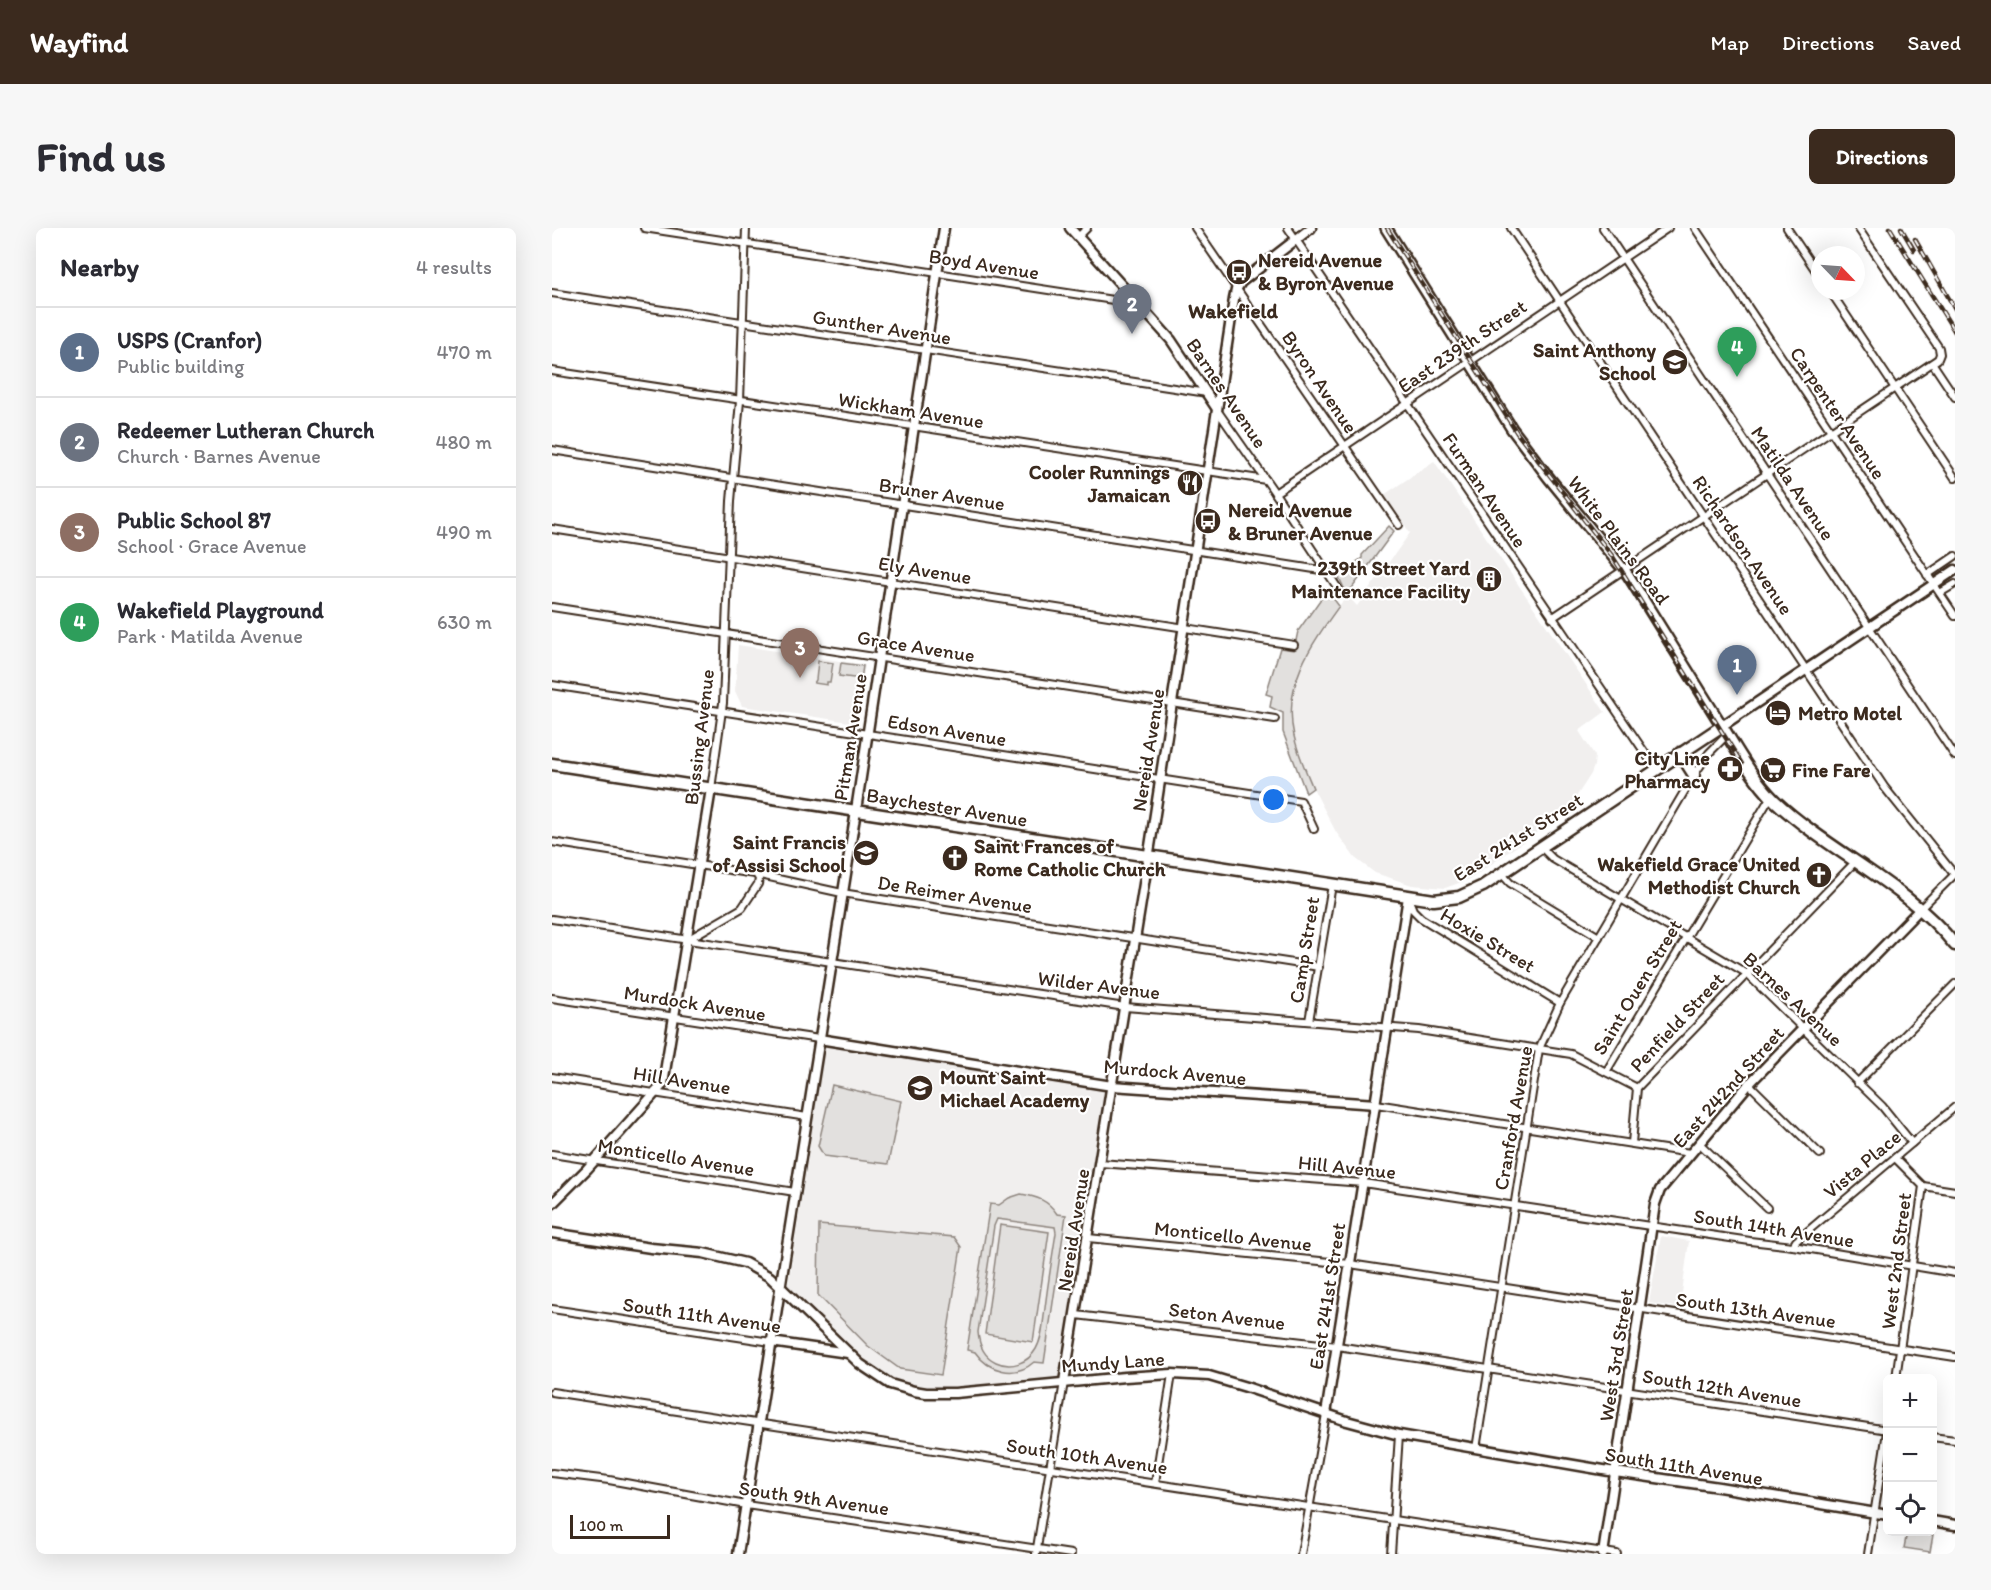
<!DOCTYPE html>
<html lang="en">
<head>
<meta charset="utf-8">
<style>
	body { margin:0; font-family:Itim,sans-serif; background:#f7f7f7; color:#2b2b33 }
	.controls { position:absolute; right:18px; bottom:18px; display:grid; overflow:hidden; border-radius:9px; box-shadow:0 6px 24px #0002 }
	.controls button { width:54px; height:54px; display:grid; place-items:center; padding:0; border:0; border-bottom:2px solid #e1e1e2; background:#fff; color:#2b2b33; font:30px sans-serif }
	.compass { position:absolute; left:1259px; top:18px; width:54px; height:54px; border-radius:50%; background:#fff; box-shadow:0 6px 24px #0002; rotate:115deg }
	.scale { position:absolute; left:18px; bottom:15px; width:100px; box-sizing:border-box; padding-left:6px; border:3px solid #3b2a1e; border-top:0; font-size:16px; line-height:21px; white-space:nowrap; color:#3b2a1e; -webkit-text-stroke:4px #fff; paint-order:stroke }
	.you { position:absolute; left:722px; top:572px; width:21px; height:21px; margin:-15px; border:4px solid #fff; border-radius:50%; background:#1a73e8; box-shadow:0 0 0 9px #1a73e833 }
	.badge { display:grid; place-items:center; width:39px; height:39px; border-radius:50%; background:#3b2a1e; color:#fff; font-size:20px; font-weight:700 }
	.pin { position:absolute; translate:-50% -50px; filter:drop-shadow(0 2px 3px #0008) }
	.pin::after { content:''; position:absolute; top:32px; width:21px; height:18px; background:inherit; clip-path:polygon(0 0,100% 0,50% 100%) }
	.list { margin:0; padding:0; list-style:none }
	h2 { display:flex; justify-content:space-between; align-items:center; height:78px; margin:0; padding:0 24px; font-size:26px }
	h2 small { font-size:20px; font-weight:400; color:#7c7c81 }
	.list li { display:grid; grid-template-columns:39px 1fr auto; gap:18px; align-items:center; box-sizing:border-box; height:90px; padding:0 24px; border-top:2px solid #e1e1e2 }
	.list b { display:block; font-size:22px; white-space:nowrap }
	.list p { margin:0; font-size:20px; white-space:nowrap; color:#7c7c81 }
	.list em { font-size:20px; font-style:normal; color:#7c7c81 }
	.icon { flex:none; width:33px; height:33px; fill:none; stroke:currentColor; stroke-width:2; stroke-linecap:round; stroke-linejoin:round }
	.map { position:relative; flex:none; width:1403px; height:1326px; overflow:hidden; border-radius:9px }
	header { display:flex; align-items:center; gap:36px; box-sizing:border-box; height:84px; padding:0 30px; background:#3b2a1e; color:#fff }
	header strong { font-size:28px }
	nav { display:flex; gap:33px; margin-inline-start:auto; font-size:21px }
	.intro { display:flex; align-items:center; justify-content:space-between; box-sizing:border-box; height:144px; padding:0 36px }
	h1 { margin:0; font-size:42px }
	.button { padding:15px 27px; border-radius:9px; background:#3b2a1e; color:#fff; font-size:21px; font-weight:700 }
	main { display:flex; gap:36px; padding:0 36px }
	aside { flex:1; background:#fff; border-radius:9px; box-shadow:0 6px 24px #0002 }
	.map>svg:first-child { display:block }
	.built { fill:#f1efee }
	.green { fill:#e2e0de; stroke:#8e857e; stroke-width:1.5; fill-rule:evenodd }
	.lines { fill:none; stroke-linecap:round; stroke-linejoin:round }
	.minor-casing { stroke:#3b2a1e; stroke-width:10 }
	.tertiary-casing { stroke:#3b2a1e; stroke-width:13 }
	.secondary-casing { stroke:#3b2a1e; stroke-width:14 }
	.primary-casing { stroke:#3b2a1e; stroke-width:15 }
	.minor { stroke:#fff; stroke-width:6 }
	.tertiary { stroke:#fff; stroke-width:8 }
	.secondary { stroke:#fff; stroke-width:9 }
	.primary { stroke:#fff; stroke-width:10 }
	.rail-casing { stroke:#3b2a1e; stroke-width:4.5 }
	.rail { stroke:#fff; stroke-width:2; stroke-dasharray:7; stroke-linecap:butt }
	.labels { text-anchor:middle; stroke-width:4.5; stroke-linejoin:round; paint-order:stroke }
	.poi-label { font-size:20px; font-weight:bold; fill:#3b2a1e; stroke:#fff; text-anchor:start }
	.street-label { font-size:20px; fill:#3b2a1e; stroke:#fff }
	.neighbourhood-label { font-size:21px; font-weight:bold; fill:#3b2a1e; stroke:#fff }
</style>
</head>
<body>
<header>
<strong>Wayfind</strong>
<nav><a>Map</a><a>Directions</a><a>Saved</a></nav>
</header>
<div class="intro"><h1>Find us</h1><a class="button">Directions</a></div>
<main>
<aside>
<h2>Nearby<small>4 results</small></h2>
<ul class="list">
<li><span class="badge" style="background:#5c6f8a">1</span><div><b>USPS (Cranfor)</b><p>Public building</p></div><em>470 m</em></li>
<li><span class="badge" style="background:#6b7280">2</span><div><b>Redeemer Lutheran Church</b><p>Church · Barnes Avenue</p></div><em>480 m</em></li>
<li><span class="badge" style="background:#8d6e63">3</span><div><b>Public School 87</b><p>School · Grace Avenue</p></div><em>490 m</em></li>
<li><span class="badge" style="background:#2e9e5b">4</span><div><b>Wakefield Playground</b><p>Park · Matilda Avenue</p></div><em>630 m</em></li>
</ul>
</aside>
<div class="map">
<svg width="1403" height="1326" viewBox="0 0 1403 1326">
	<rect width="100%" height="100%" fill="#fff"/>
	<filter id="ink" filterUnits="userSpaceOnUse"><feTurbulence type="fractalNoise" baseFrequency=".0167" numOctaves="2"/><feDisplacementMap in="SourceGraphic" scale="12" xChannelSelector="R" yChannelSelector="G"/><feConvolveMatrix kernelMatrix="1 2 1 2 8 2 1 2 1" color-interpolation-filters="sRGB"/></filter>
	<g filter="url(#ink)">
		<!-- built -->
		<g class="built">
			<path d="M882 233 1053 484 1027 503 1043 528 1042 538 1039 546 1015 583 918 651 893 660 860 657 823 645 803 630 784 604 761 560 742 508 739 484 740 465 750 435 762 413 795 367 805 378 858 305 832 267Z"/>
			<path d="M186 417 313 437 304 495 190 478 183 463Z"/>
			<path d="M273 817 553 861 509 1149 380 1163 353 1159 333 1150 307 1131 236 1059Z"/>
			<path d="M1109 1008 1137 1013 1128 1080 1097 1075Z"/>
		</g>
		<!-- green -->
		<g class="green">
			<path d="M837 298 842 303 795 367 786 347 810 330V327Z"/>
			<path d="M775 362 787 378C759 417 730 457 742 508 746 526 754 543 761 560L754 565 731 504V485L718 479 720 468 714 466 728 420 742 422 746 403Z"/>
			<path d="M266 433 281 435 278 454H275V457L262 455 264 452Z"/>
			<path d="M289 435 311 438 309 451 287 448Z"/>
			<path d="M280 857 349 873 336 936 272 928 266 918Z"/>
			<path d="M469 966C485 969 496 972 505 986L514 987 492 1135 482 1134C463 1151 436 1143 423 1124L415 1122 438 976 447 977 457 970ZM445 991 503 999 504 1005C500 1030 496 1055 493 1080 491 1093 491 1109 484 1121 476 1135 459 1141 444 1134 431 1128 427 1117 426 1104L442 998Z"/>
			<path d="M267 997 402 1009 409 1019 389 1147 348 1141 316 1118 266 1067Z"/>
			<path d="M448 997 497 1004 481 1114 433 1106Z"/>
			<path d="M1355 1304 1381 1307 1378 1324 1352 1320Z"/>
		</g>
		<g class="lines">
			<defs>
				<g id="minor">
					<path d="M92 0 587 76"/>
					<path d="M643 0 847 297"/>
					<path d="M736 0 1104 541"/>
					<path d="M959 0 1333 560 1402 646"/>
					<path d="M1051 0 1403 528"/>
					<path d="M1143 0 1403 388"/>
					<path d="M1235 0 1268 49"/>
					<path d="M526 9 535 0"/>
					<path d="M1278 63 1403 250"/>
					<path d="M0 65 655 165"/>
					<path d="M1381 136 1403 169"/>
					<path d="M0 143 714 252"/>
					<path d="M665 182 723 265 787 362"/>
					<path d="M0 222 775 343"/>
					<path d="M723 265 1116 0"/>
					<path d="M0 301 742 417"/>
					<path d="M1375 347 1403 328"/>
					<path d="M1388 365 1403 356"/>
					<path d="M0 379 723 491"/>
					<path d="M1000 390 1386 131 1388 126 1387 120 1306 0"/>
					<path d="M0 457 749 573 762 601"/>
					<path d="M159 561 171 475 179 273 188 173 194 0"/>
					<path d="M0 614 203 646 290 665 767 739"/>
					<path d="M989 619 1001 631 1194 745 1330 878 1360 915"/>
					<path d="M949 645 958 655 1047 709"/>
					<path d="M856 670 861 682 869 690 1008 775"/>
					<path d="M1368 681 1403 646"/>
					<path d="M0 691 573 779 867 802 1019 826 1085 860"/>
					<path d="M135 712 190 680 206 656 207 651 204 646"/>
					<path d="M0 770 267 811"/>
					<path d="M757 793 780 657"/>
					<path d="M1054 844 1219 568"/>
					<path d="M0 849 255 889"/>
					<path d="M1305 855 1403 756"/>
					<path d="M1197 856 1268 926"/>
					<path d="M824 876 1138 925"/>
					<path d="M1080 915 1085 860 1304 633"/>
					<path d="M1147 915 1215 980"/>
					<path d="M0 926 243 964"/>
					<path d="M1343 930 1371 958 1344 1150"/>
					<path d="M548 935 811 955 1198 1013 1241 1018 1403 1045"/>
					<path d="M1371 958 1403 963"/>
					<path d="M536 1010 798 1036 1403 1129"/>
					<path d="M1241 1018 1244 1013 1403 879"/>
					<path d="M0 1081 219 1114"/>
					<path d="M524 1087 785 1118 1336 1202"/>
					<path d="M0 1164 1065 1326"/>
					<path d="M1380 1209 1403 1212"/>
					<path d="M924 1221 987 821 1008 775 1142 547 1157 525 1175 507"/>
					<path d="M0 1245 57 1252 194 1277 519 1326"/>
					<path d="M603 1255 620 1146"/>
					<path d="M484 1326 512 1154"/>
					<path d="M749 1326 774 1186"/>
					<path d="M839 1326 847 1207"/>
					<path d="M1316 1326 1336 1197"/>
				</g>
				<g id="tertiary">
					<path d="M518 0 619 112 665 181"/>
					<path d="M1170 498 1403 342"/>
					<path d="M267 811 560 858 824 876"/>
					<path d="M0 976 35 941 111 856 159 561"/>
					<path d="M0 1005 99 1020 151 1025 193 1035 218 1049 308 1136 338 1156 362 1163 374 1165H403L573 1149 620 1146 657 1148 694 1159 795 1193 847 1207 1063 1244 1167 1259 1336 1287"/>
					<path d="M219 1114 296 1125"/>
					<path d="M512 1154 599 612 682 71 684 62 689 54 759 0"/>
					<path d="M774 1186 856 669"/>
					<path d="M1380 1293 1403 1297"/>
					<path d="M186 1326 303 589 392 0"/>
					<path d="M1051 1326 1103 976 1108 962 1197 856 1368 681"/>
				</g>
				<path id="secondary" d="M834 0 960 201 997 250 1076 347 1170 498"/>
				<g id="primary">
					<path d="M1128 525 1142 547"/>
					<path d="M0 536 882 672 907 669 931 658 1170 498C1186 524 1201 551 1223 573 1279 625 1354 656 1403 717"/>
				</g>
			</defs>
			<!-- minor casing -->
			<use href="#minor" class="minor-casing"/>
			<!-- tertiary casing -->
			<use href="#tertiary" class="tertiary-casing"/>
			<!-- secondary casing -->
			<use href="#secondary" class="secondary-casing"/>
			<!-- primary casing -->
			<use href="#primary" class="primary-casing"/>
			<!-- minor -->
			<use href="#minor" class="minor"/>
			<!-- tertiary -->
			<use href="#tertiary" class="tertiary"/>
			<!-- secondary -->
			<use href="#secondary" class="secondary"/>
			<!-- primary -->
			<use href="#primary" class="primary"/>
			<defs>
				<g id="rail">
					<path d="M835 0 965 205 1061 329 1190 536"/>
					<path d="M1338 0 1403 104"/>
					<path d="M1349 0 1362 22"/>
					<path d="M1363 11 1403 81"/>
				</g>
			</defs>
			<!-- rail casing -->
			<use href="#rail" class="rail-casing"/>
			<!-- rail -->
			<use href="#rail" class="rail"/>
		</g>
	</g>
	<!-- icons -->
	<defs>
		<symbol id="bus-disc" viewBox="-11 -11 22 22"><circle r="9.5" fill="#3b2a1e" stroke="#fff"/><path d="M-5-6H5V4H4V6H2V4H-2V6H-4V4H-5ZM-3.5-4V0h7V-4ZM-3.5 1.2v1.5H-2V1.2ZM2 1.2v1.5H3.5V1.2Z" fill="#fff"/></symbol>
		<symbol id="school-disc" viewBox="-11 -11 22 22"><circle r="9.5" fill="#3b2a1e" stroke="#fff"/><path d="M0-5L7-2L0 1L-7-2ZM-4 1L0 2.5L4 1V4Q0 6-4 4Z" fill="#fff"/></symbol>
		<symbol id="restaurant-disc" viewBox="-11 -11 22 22"><circle r="9.5" fill="#3b2a1e" stroke="#fff"/><path d="M-5-6h1v4h1v-4h1v4h1v-4h1v5L-1.5 .5V6h-2V.5L-5-1ZM5-6V6H3V1.5H1.5Q1.5-4 5-6Z" fill="#fff"/></symbol>
		<symbol id="building-disc" viewBox="-11 -11 22 22"><circle r="9.5" fill="#3b2a1e" stroke="#fff"/><path d="M-4-6H4V6H1V3H-1V6H-4ZM-2.5-4.3h1.7v1.8h-1.7ZM.8-4.3h1.7v1.8H.8ZM-2.5-1h1.7V.8h-1.7ZM.8-1h1.7V.8H.8Z" fill="#fff"/></symbol>
		<symbol id="hotel-disc" viewBox="-11 -11 22 22"><circle r="9.5" fill="#3b2a1e" stroke="#fff"/><path d="M-6-4.5h1.5V1H6V5H4.5V3h-9V5H-6ZM-4 0a1.8 1.8 0 1 1 3.6 0ZM.5 0V-2.5h3Q6-2.5 6 0Z" fill="#fff"/></symbol>
		<symbol id="pharmacy-disc" viewBox="-11 -11 22 22"><circle r="9.5" fill="#3b2a1e" stroke="#fff"/><path d="M-2-6h4v4h4v4h-4v4h-4v-4h-4v-4h4Z" fill="#fff"/></symbol>
		<symbol id="supermarket-disc" viewBox="-11 -11 22 22"><circle r="9.5" fill="#3b2a1e" stroke="#fff"/><path d="M-6-5.5h2.5l.6 2H6L4.5 2H-2.5L-4.4-4H-6ZM-1.5 3.2a1.3 1.3 0 1 0 .1 0ZM3 3.2a1.3 1.3 0 1 0 .1 0Z" fill="#fff"/></symbol>
		<symbol id="church-disc" viewBox="-11 -11 22 22"><circle r="9.5" fill="#3b2a1e" stroke="#fff"/><path d="M-1.2-6h2.4v3.5h3.3v2.4h-3.3V6h-2.4V-.1h-3.3v-2.4h3.3Z" fill="#fff"/></symbol>
	</defs>
	<g fill-rule="evenodd">
		<use href="#bus-disc" x="672" y="29" width="30" height="30"/>
		<use href="#school-disc" x="1108" y="119" width="30" height="30"/>
		<use href="#restaurant-disc" x="623" y="240" width="30" height="30"/>
		<use href="#bus-disc" x="641" y="278" width="30" height="30"/>
		<use href="#building-disc" x="922" y="336" width="30" height="30"/>
		<use href="#hotel-disc" x="1211" y="470" width="30" height="30"/>
		<use href="#pharmacy-disc" x="1163" y="526" width="30" height="30"/>
		<use href="#supermarket-disc" x="1206" y="527" width="30" height="30"/>
		<use href="#school-disc" x="299" y="610" width="30" height="30"/>
		<use href="#church-disc" x="388" y="615" width="30" height="30"/>
		<use href="#church-disc" x="1252" y="632" width="30" height="30"/>
		<use href="#school-disc" x="353" y="845" width="30" height="30"/>
	</g>
	<g class="labels">
		<!-- poi labels -->
		<g class="poi-label">
			<text x="706" y="39">Nereid Avenue<tspan x="706" dy="23">&amp; Byron Avenue</tspan></text>
			<text x="1104" y="129" text-anchor="end">Saint Anthony<tspan x="1104" dy="23">School</tspan></text>
			<text x="618" y="251" text-anchor="end">Cooler Runnings<tspan x="618" dy="23">Jamaican</tspan></text>
			<text x="676" y="289">Nereid Avenue<tspan x="676" dy="23">&amp; Bruner Avenue</tspan></text>
			<text x="918" y="347" text-anchor="end">239th Street Yard<tspan x="918" dy="23">Maintenance Facility</tspan></text>
			<text x="1246" y="492">Metro Motel</text>
			<text x="1158" y="537" text-anchor="end">City Line<tspan x="1158" dy="23">Pharmacy</tspan></text>
			<text x="1240" y="549">Fine Fare</text>
			<text x="294" y="621" text-anchor="end">Saint Francis<tspan x="294" dy="23">of Assisi School</tspan></text>
			<text x="422" y="625">Saint Frances of<tspan x="422" dy="23">Rome Catholic Church</tspan></text>
			<text x="1248" y="643" text-anchor="end">Wakefield Grace United<tspan x="1248" dy="23">Methodist Church</tspan></text>
			<text x="388" y="856">Mount Saint<tspan x="388" dy="23">Michael Academy</tspan></text>
		</g>
		<!-- street labels -->
		<g class="street-label">
			<text transform="translate(432 36) rotate(9)" y="7">Boyd Avenue</text>
			<text transform="translate(330 99) rotate(9)" y="7">Gunther Avenue</text>
			<text transform="translate(910 118) rotate(-34)" y="7">East 239th Street</text>
			<text transform="translate(768 154) rotate(56)" y="7">Byron Avenue</text>
			<text transform="translate(675 165) rotate(56)" y="7">Barnes Avenue</text>
			<text transform="translate(359 182) rotate(9)" y="7">Wickham Avenue</text>
			<text transform="translate(1286 185) rotate(56)" y="7">Carpenter Avenue</text>
			<text transform="translate(1241 255) rotate(56)" y="7">Matilda Avenue</text>
			<text transform="translate(933 262) rotate(56)" y="7">Furman Avenue</text>
			<text transform="translate(390 266) rotate(9)" y="7">Bruner Avenue</text>
			<text transform="translate(1067 312) rotate(53)" y="7">White Plains Road</text>
			<text transform="translate(1191 317) rotate(56)" y="7">Richardson Avenue</text>
			<text transform="translate(373 342) rotate(9)" y="7">Ely Avenue</text>
			<text transform="translate(364 418) rotate(9)" y="7">Grace Avenue</text>
			<text transform="translate(395 502) rotate(9)" y="7">Edson Avenue</text>
			<text transform="translate(147 509) rotate(-83)" y="7">Bussing Avenue</text>
			<text transform="translate(298 509) rotate(-81)" y="7">Pitman Avenue</text>
			<text transform="translate(596 522) rotate(-81)" y="7">Nereid Avenue</text>
			<text transform="translate(395 579) rotate(9)" y="7">Baychester Avenue</text>
			<text transform="translate(966 609) rotate(-32)" y="7">East 241st Street</text>
			<text transform="translate(403 666) rotate(9)" y="7">De Reimer Avenue</text>
			<text transform="translate(936 712) rotate(31)" y="7">Hoxie Street</text>
			<text transform="translate(752 722) rotate(-81)" y="7">Camp Street</text>
			<text transform="translate(547 757) rotate(7)" y="7">Wilder Avenue</text>
			<text transform="translate(1085 759) rotate(-59)" y="7">Saint Ouen Street</text>
			<text transform="translate(1241 771) rotate(43)" y="7">Barnes Avenue</text>
			<text transform="translate(143 775) rotate(9)" y="7">Murdock Avenue</text>
			<text transform="translate(1125 794) rotate(-47)" y="7">Penfield Street</text>
			<text transform="translate(623 844) rotate(5)" y="7">Murdock Avenue</text>
			<text transform="translate(130 852) rotate(9)" y="7">Hill Avenue</text>
			<text transform="translate(1176 859) rotate(-48)" y="7">East 242nd Street</text>
			<text transform="translate(961 890) rotate(-80)" y="7">Cranford Avenue</text>
			<text transform="translate(124 929) rotate(9)" y="7">Monticello Avenue</text>
			<text transform="translate(1310 936) rotate(-40)" y="7">Vista Place</text>
			<text transform="translate(795 939) rotate(6)" y="7">Hill Avenue</text>
			<text transform="translate(1222 1000) rotate(9)" y="7">South 14th Avenue</text>
			<text transform="translate(521 1002) rotate(-81)" y="7">Nereid Avenue</text>
			<text transform="translate(681 1008) rotate(6)" y="7">Monticello Avenue</text>
			<text transform="translate(1344 1033) rotate(-83)" y="7">West 2nd Street</text>
			<text transform="translate(775 1068) rotate(-81)" y="7">East 241st Street</text>
			<text transform="translate(1204 1082) rotate(8)" y="7">South 13th Avenue</text>
			<text transform="translate(150 1087) rotate(8)" y="7">South 11th Avenue</text>
			<text transform="translate(675 1088) rotate(7)" y="7">Seton Avenue</text>
			<text transform="translate(1064 1127) rotate(-81)" y="7">West 3rd Street</text>
			<text transform="translate(561 1134) rotate(-4)" y="7">Mundy Lane</text>
			<text transform="translate(1170 1160) rotate(9)" y="7">South 12th Avenue</text>
			<text transform="translate(535 1228) rotate(8)" y="7">South 10th Avenue</text>
			<text transform="translate(1132 1238) rotate(9)" y="7">South 11th Avenue</text>
			<text transform="translate(262 1270) rotate(8)" y="7">South 9th Avenue</text>
		</g>
		<!-- neighbourhood labels -->
		<g class="neighbourhood-label">
			<text x="681" y="90">Wakefield</text>
		</g>
	</g>
</svg>
<div class="controls">
<button>+</button>
<button>−</button>
<button><svg class="icon" aria-label="locate" viewBox="0 0 24 24"><circle cx="12" cy="12" r="6"/><path d="M12 2v4M12 18v4M2 12h4M18 12h4"/></svg></button>
</div>
<svg class="compass" viewBox="-18 -18 36 36"><path d="M0-13l5 13h-10z" fill="#e53935"/><path d="M0 13l5-13h-10z" fill="#7c7c81"/></svg>
<div class="scale">100 m</div>
<div class="you"></div>
<div class="pin badge" style="left:1185px;top:467px;background:#5c6f8a">1</div>
<div class="pin badge" style="left:580px;top:106px;background:#6b7280">2</div>
<div class="pin badge" style="left:248px;top:450px;background:#8d6e63">3</div>
<div class="pin badge" style="left:1185px;top:149px;background:#2e9e5b">4</div>
</div>
</main>
</body>
</html>
